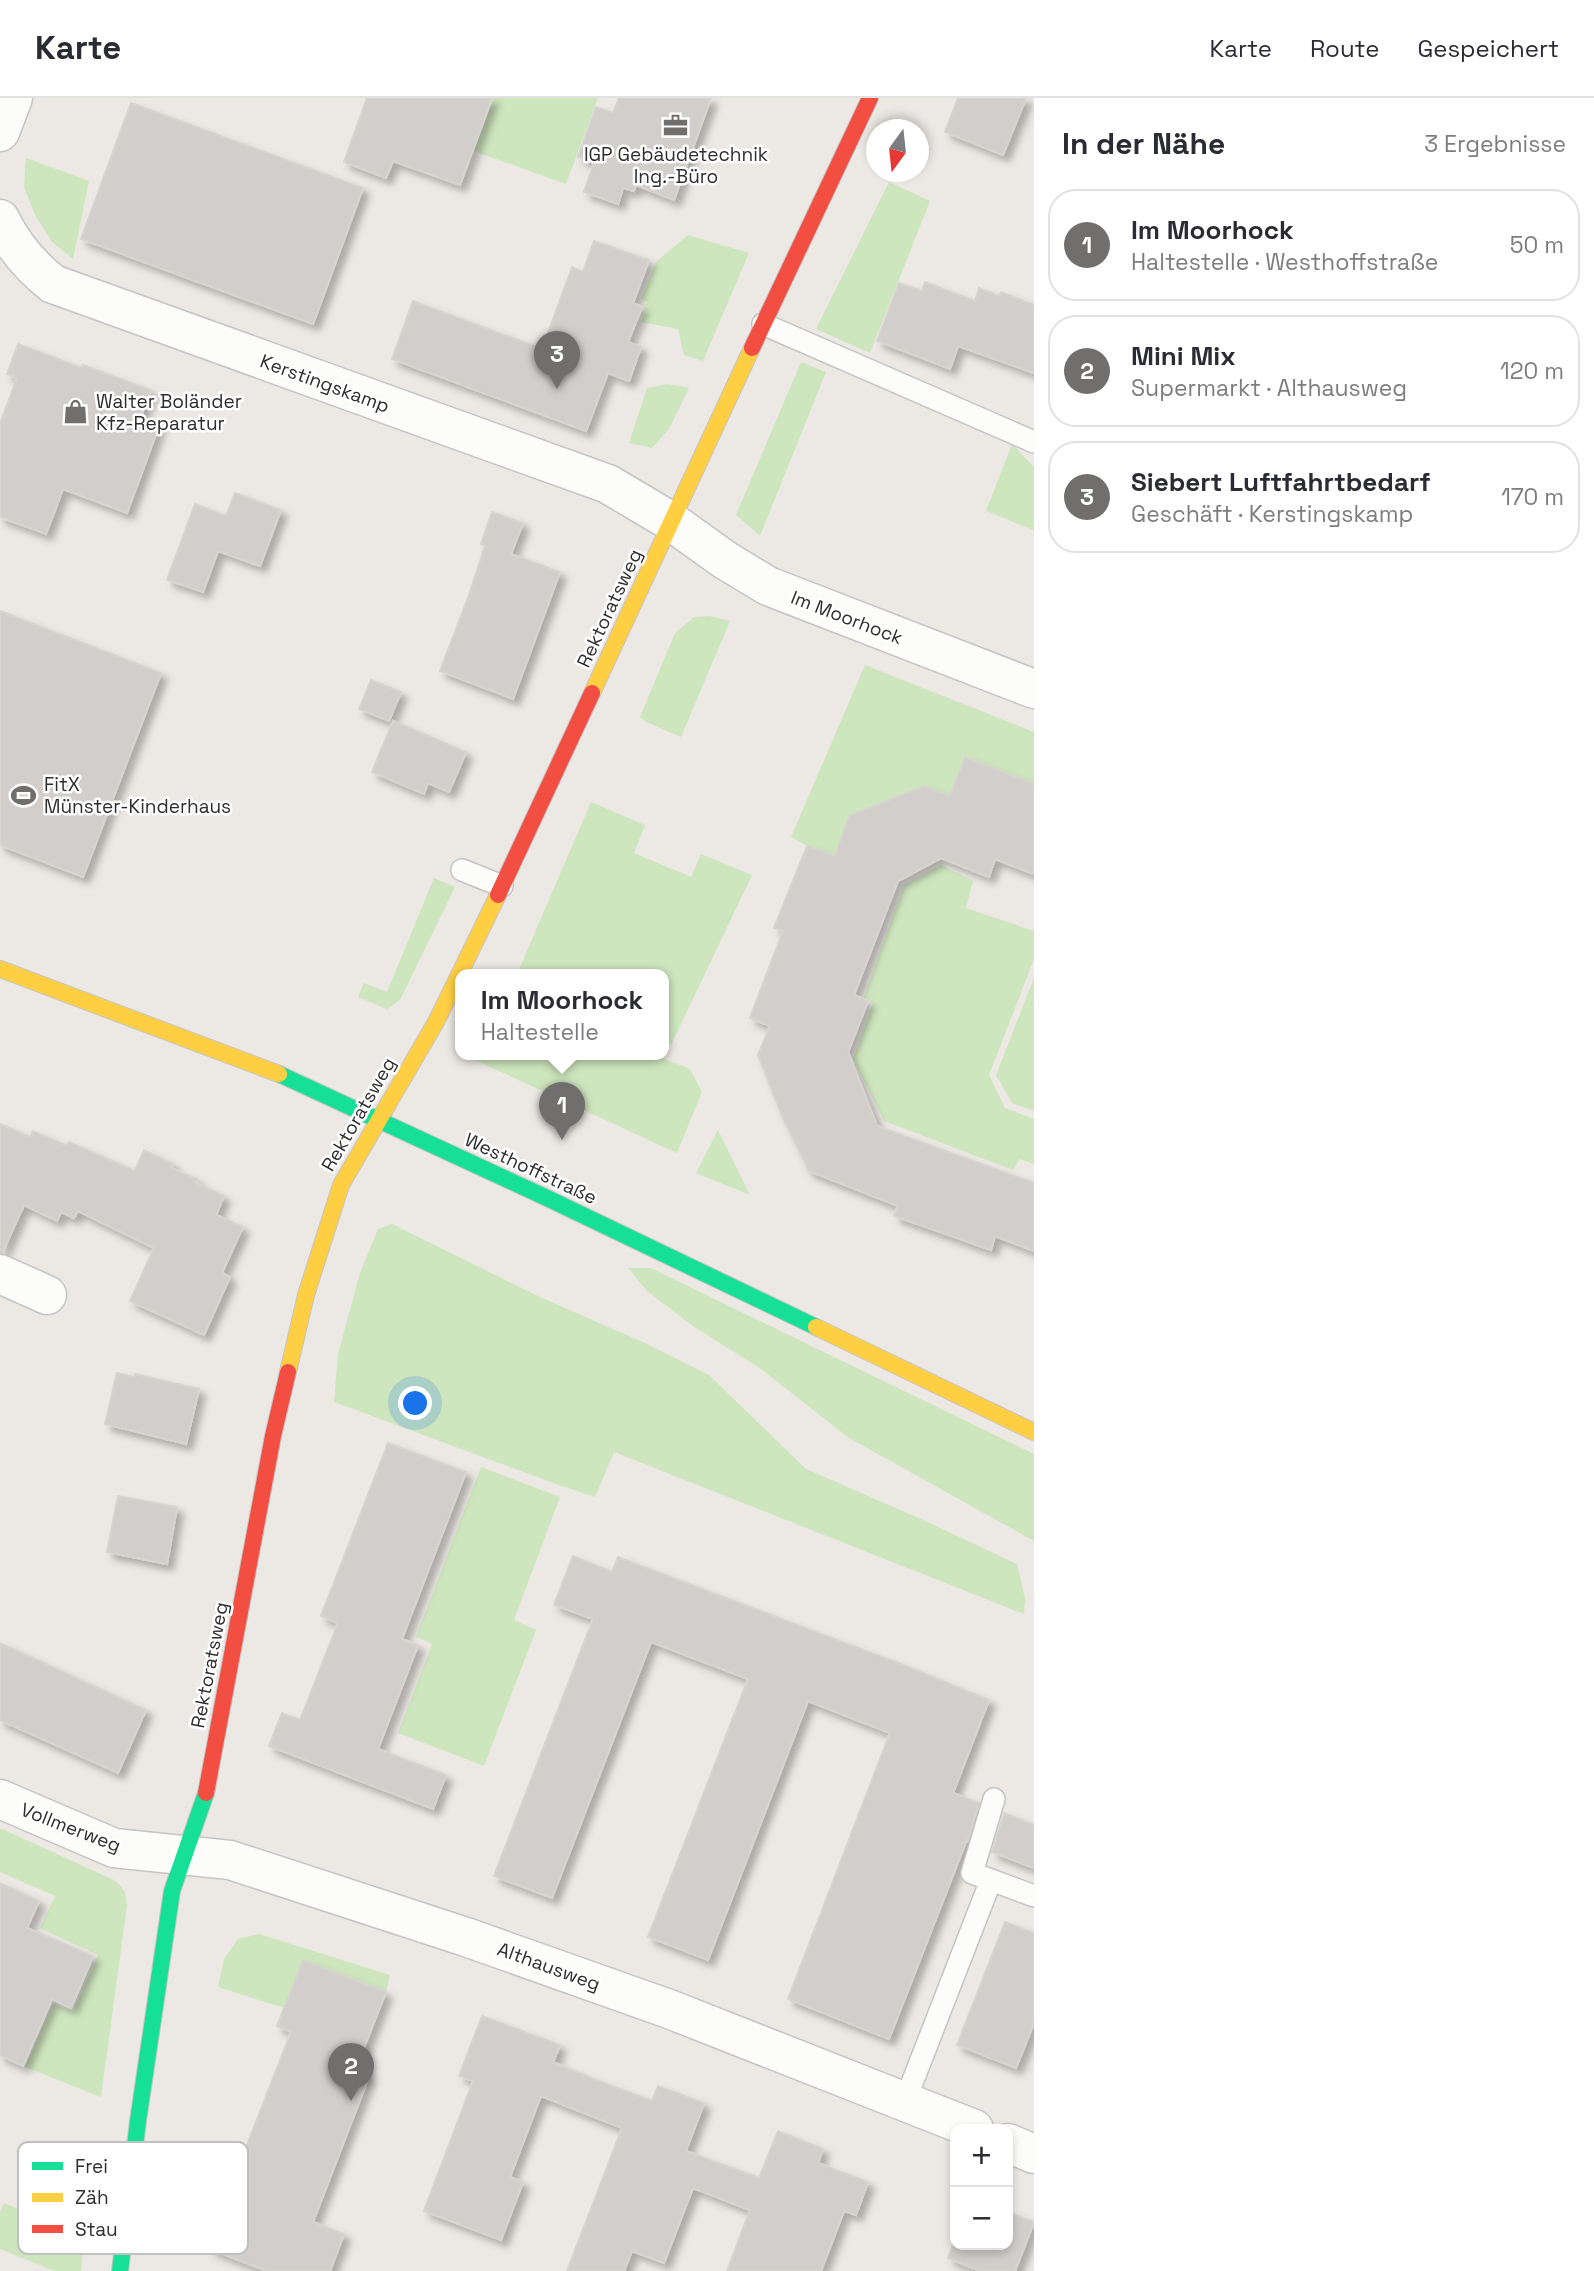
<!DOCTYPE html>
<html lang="de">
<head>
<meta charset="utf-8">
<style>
	body { margin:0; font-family:"Space Grotesk",sans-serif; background:#f2f2f3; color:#2b2b33 }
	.controls { position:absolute; right:21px; bottom:21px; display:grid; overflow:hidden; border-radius:14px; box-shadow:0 4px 10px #0003 }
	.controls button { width:63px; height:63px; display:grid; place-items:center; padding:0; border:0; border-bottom:2px solid #e1e1e2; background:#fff; color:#2b2b33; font:35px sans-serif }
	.compass { position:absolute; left:866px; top:21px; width:63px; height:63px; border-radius:50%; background:#fff; box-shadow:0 4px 10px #0003; rotate:195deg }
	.you { position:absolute; left:416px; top:1306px; width:24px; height:24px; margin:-18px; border:5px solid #fff; border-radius:50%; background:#1a73e8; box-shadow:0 0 0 10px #1a73e833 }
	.badge { display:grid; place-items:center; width:46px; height:46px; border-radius:50%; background:#706f6e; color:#fff; font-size:23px; font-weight:700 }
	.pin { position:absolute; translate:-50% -58px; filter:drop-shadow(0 2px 4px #0008) }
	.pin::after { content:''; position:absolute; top:37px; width:24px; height:21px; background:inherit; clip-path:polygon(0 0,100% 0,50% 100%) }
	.popup { position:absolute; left:455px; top:871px; width:214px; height:91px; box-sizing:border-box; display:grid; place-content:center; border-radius:14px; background:#fff; filter:drop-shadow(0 2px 5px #0005); font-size:23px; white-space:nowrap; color:#7c7c81 }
	.popup b { font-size:26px; color:#2b2b33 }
	.popup::after { content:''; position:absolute; left:50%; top:100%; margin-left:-14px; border:14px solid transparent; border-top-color:#fff }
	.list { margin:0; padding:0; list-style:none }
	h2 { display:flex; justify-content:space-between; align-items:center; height:91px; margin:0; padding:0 28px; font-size:30px }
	h2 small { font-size:23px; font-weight:400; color:#7c7c81 }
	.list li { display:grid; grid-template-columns:46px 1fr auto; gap:21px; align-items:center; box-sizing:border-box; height:112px; margin:0 14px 14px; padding:0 14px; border:2px solid #e1e1e2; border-radius:28px }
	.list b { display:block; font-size:26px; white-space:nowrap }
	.list p { margin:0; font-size:23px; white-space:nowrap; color:#7c7c81 }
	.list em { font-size:23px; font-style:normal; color:#7c7c81 }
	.map { position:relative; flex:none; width:1034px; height:2173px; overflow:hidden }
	header { display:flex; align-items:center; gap:42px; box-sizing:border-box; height:98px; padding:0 35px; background:#fff; border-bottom:2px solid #e1e1e2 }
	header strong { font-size:33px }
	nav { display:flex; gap:38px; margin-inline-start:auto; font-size:24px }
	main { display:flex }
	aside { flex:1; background:#fff }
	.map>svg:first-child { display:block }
	.green { fill:#cee6be }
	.building { fill:#d1cecb; stroke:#d7d4d0; stroke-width:2; filter:url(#shadow) }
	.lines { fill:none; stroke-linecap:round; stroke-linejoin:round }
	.lane-casing { stroke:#c5c4c5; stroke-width:24 }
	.street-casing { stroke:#c5c4c5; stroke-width:41 }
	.fast-casing { stroke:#c5c4c5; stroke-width:18 }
	.slow-casing { stroke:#c5c4c5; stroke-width:18 }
	.jam-casing { stroke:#c5c4c5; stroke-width:18 }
	.lane { stroke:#fcfcfb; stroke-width:21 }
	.street { stroke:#fcfcfb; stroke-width:38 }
	.fast { stroke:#16e098; stroke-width:16 }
	.slow { stroke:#ffcf43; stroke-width:16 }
	.jam { stroke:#f24e42; stroke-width:16 }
	.labels { text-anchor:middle; stroke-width:5; stroke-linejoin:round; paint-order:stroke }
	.poi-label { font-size:19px; fill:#2e2e2e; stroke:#fff; text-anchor:start }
	.street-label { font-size:19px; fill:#2e2e2e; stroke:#fff }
	.key { fill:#fff; stroke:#c0c0c0; stroke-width:2 }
	.key-label { font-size:19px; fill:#2e2e2e }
</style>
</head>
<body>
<header>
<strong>Karte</strong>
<nav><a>Karte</a><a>Route</a><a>Gespeichert</a></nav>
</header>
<main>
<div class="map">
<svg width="1034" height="2173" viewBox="0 0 1034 2173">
	<defs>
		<filter id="shadow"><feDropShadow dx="6" dy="6" stdDeviation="3.5" flood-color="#0004"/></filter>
	</defs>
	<rect width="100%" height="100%" fill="#ece8e4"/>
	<!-- green -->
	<g class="green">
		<path d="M494 0H598L566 86 474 53Z"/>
		<path d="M26 60 89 83 73 161 52 144 35 117 24 89Z"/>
		<path d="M889 84 930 103 870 255 816 231Z"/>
		<path d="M688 137 749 155 703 263 684 257 678 231 641 224 647 204 641 201 656 164Z"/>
		<path d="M801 264 826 274 760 438 736 417Z"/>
		<path d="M667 286 689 290 669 331 652 350 629 345 647 290Z"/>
		<path d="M1012 346 1034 369V432L986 413Z"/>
		<path d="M709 518 730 523 681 639 646 624 640 619 675 535 694 519Z"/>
		<path d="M865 567 1034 634V686L965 659 950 698 924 688 850 718 835 758 807 748 791 739Z"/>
		<path d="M591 704 645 727 634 755 691 779 701 756 752 777 671 947 664 943V876H517Z"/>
		<path d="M941 767 973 783 966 810 1034 833V861L989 977 1005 1010 1034 1021V1066L1020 1061 1013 1072 884 1023 853 961 873 905 864 899 904 787Z"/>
		<path d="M434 780 455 789 400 902 387 911 358 899 364 885 387 894Z"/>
		<path d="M1034 880V1013L1012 1005 996 977Z"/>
		<path d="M477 956H652L690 971 702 994 677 1055 475 962Z"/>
		<path d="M718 1032 750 1097 696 1075Z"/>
		<path d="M392 1126 540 1199 647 1246 709 1277 806 1371 921 1421 1017 1466 1025 1501 1024 1516 614 1354 595 1399 556 1386 334 1304 338 1256 360 1175 378 1131Z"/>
		<path d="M628 1170H651L1034 1356V1443L849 1340 761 1271 693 1228 648 1194Z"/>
		<path d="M481 1369 560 1399 514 1522 536 1532 484 1668 398 1635 432 1546 416 1539Z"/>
		<path d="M0 1730 116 1783 125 1794 127 1807 101 1999 25 1969 53 1906 73 1913 98 1857 40 1830 55 1798 0 1774Z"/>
		<path d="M259 1836 390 1877 386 1894 303 1862 284 1910 218 1889 224 1861 238 1841Z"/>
		<path d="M4 2105 84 2138 81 2173H54L0 2151V2114Z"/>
	</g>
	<!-- building -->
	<g class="building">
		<path d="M367 0H492L460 87 393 63 386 80 344 64Z"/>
		<path d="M619 0H711L674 102 636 87 634 93 623 90 618 106 584 94 594 65 578 59 596 9 613 15Z"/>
		<path d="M958 0H1026L1003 57 945 34Z"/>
		<path d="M131 5 363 90 313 226 81 141Z"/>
		<path d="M594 143 649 162 633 205 642 209 628 244 641 249 629 283 608 275 586 333 392 261 413 203 542 251 572 169 583 174Z"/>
		<path d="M925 184 975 203 979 190 999 198 1001 194 1034 207V275L958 248 950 271 877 243 899 185 922 193Z"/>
		<path d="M18 246 82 270 83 267 151 292 140 321 159 328 127 415 63 391 46 436 0 419V326L17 280 7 276Z"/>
		<path d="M235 395 281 412 260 468 218 453 203 494 167 482 195 406 226 418Z"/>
		<path d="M492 414 523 425 511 456 560 474 513 601 440 573 469 497 485 448 481 446Z"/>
		<path d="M0 513 161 575 83 779 0 747Z"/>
		<path d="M371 582 401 594 389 623 359 611Z"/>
		<path d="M393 623 466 654 449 694 428 685 424 696 372 674Z"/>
		<path d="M965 659 1034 686V776L995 761 989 779 941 760 898 783 854 897 868 903 848 954 877 1028 1034 1085V1153L995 1138 991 1152 894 1118 898 1108 809 1073 783 1020 758 957 770 928 750 920 783 833 774 830 807 748 835 758 849 718 924 688 950 698Z"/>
		<path d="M0 1026 30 1039 33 1033 67 1048 69 1044 135 1073 144 1052 173 1066 171 1070 197 1081 196 1085 224 1098 216 1117 243 1129 222 1175 230 1179 204 1237 130 1203 154 1150 78 1113 74 1120 61 1114 57 1123 24 1107 2 1155H0Z"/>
		<path d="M117 1275 134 1279 135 1276 199 1291 186 1346 105 1326Z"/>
		<path d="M388 1345 466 1374 402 1541 418 1547 378 1651 446 1677 433 1711 269 1648 282 1615 300 1622 338 1525 321 1518Z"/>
		<path d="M118 1398 177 1409 167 1466 107 1454Z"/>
		<path d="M573 1458 612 1474 618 1459 911 1570 989 1602 953 1695 979 1705 967 1744H966L889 1941 788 1901 890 1635 808 1603 708 1862 648 1839 748 1581 651 1544 552 1800 494 1778 593 1521 554 1507Z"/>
		<path d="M0 1545 146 1612 118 1675 0 1622Z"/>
		<path d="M1004 1715 1034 1727V1770L992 1754Z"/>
		<path d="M0 1785 39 1803 27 1830 93 1858 71 1910 52 1901 23 1968 0 1957Z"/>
		<path d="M1005 1824 1034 1835V1925L1016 1970 957 1947Z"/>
		<path d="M303 1862 386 1894 356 1970 370 1976 313 2124 344 2136 330 2173H267L210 2151 245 2052 291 1934 277 1928Z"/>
		<path d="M482 1918 560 1947 553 1964 591 1980 652 2003 658 1988 704 2005 686 2053 759 2080 778 2033 823 2051 818 2065 868 2084 856 2117 844 2113 821 2173H727L750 2112 693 2090 664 2165 632 2153 624 2173H567L622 2030 541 1998 510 2079 523 2084 501 2142 424 2113 473 1983 459 1978Z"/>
		<path d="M1008 2114 1034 2124 1015 2173H980L948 2160 955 2142V2147H1008Z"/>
	</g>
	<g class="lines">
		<defs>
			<g id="lane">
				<path d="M763 226 1034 344"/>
				<path d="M462 772 502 788"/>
				<path d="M991 1782 1034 1798"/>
				<path d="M905 2003 991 1782 972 1775 994 1701"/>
			</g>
			<g id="street">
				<path d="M0 34 13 0"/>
				<path d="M0 121C13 148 30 168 53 186L608 386 672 424 725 462 768 488 1034 591"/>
				<path d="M0 1176 47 1197"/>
				<path d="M0 1701 114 1750 230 1762 466 1839 669 1911 974 2031"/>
				<path d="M1008 2045 1034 2056"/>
			</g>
			<g id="fast">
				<path d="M279 976 547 1100 816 1229"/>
				<path d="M120 2173 138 2023 172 1793 206 1695"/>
			</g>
			<g id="slow">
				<path d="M592 595 752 250"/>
				<path d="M0 871 279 976"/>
				<path d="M816 1229 1034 1334"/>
				<path d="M288 1274 306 1197 341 1087 436 924 498 797"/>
			</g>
			<g id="jam">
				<path d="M752 250 870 0"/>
				<path d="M498 797 592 595"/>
				<path d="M206 1695 273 1338 288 1274"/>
			</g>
		</defs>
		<!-- lane casing -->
		<use href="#lane" class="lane-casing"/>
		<!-- street casing -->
		<use href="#street" class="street-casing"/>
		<!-- fast casing -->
		<use href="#fast" class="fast-casing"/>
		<!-- slow casing -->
		<use href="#slow" class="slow-casing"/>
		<!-- jam casing -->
		<use href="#jam" class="jam-casing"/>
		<!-- lane -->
		<use href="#lane" class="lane"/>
		<!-- street -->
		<use href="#street" class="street"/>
		<!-- fast -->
		<use href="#fast" class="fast"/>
		<!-- slow -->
		<use href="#slow" class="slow"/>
		<!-- jam -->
		<use href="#jam" class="jam"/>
	</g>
	<!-- icons -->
	<defs>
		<symbol id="office-bare" viewBox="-9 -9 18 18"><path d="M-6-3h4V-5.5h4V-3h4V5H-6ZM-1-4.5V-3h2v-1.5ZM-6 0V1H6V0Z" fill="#706f6e" stroke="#fff" stroke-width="2.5" paint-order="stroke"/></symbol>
		<symbol id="shop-bare" viewBox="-9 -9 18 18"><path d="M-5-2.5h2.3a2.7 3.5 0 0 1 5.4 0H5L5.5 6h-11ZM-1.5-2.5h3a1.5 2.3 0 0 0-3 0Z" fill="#706f6e" stroke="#fff" stroke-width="2.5" paint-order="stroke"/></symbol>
		<symbol id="stadium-bare" viewBox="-9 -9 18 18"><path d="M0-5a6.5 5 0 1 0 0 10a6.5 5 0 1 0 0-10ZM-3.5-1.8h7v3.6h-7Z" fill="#706f6e" stroke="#fff" stroke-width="2.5" paint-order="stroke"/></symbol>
	</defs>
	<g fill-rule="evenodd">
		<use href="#office-bare" x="658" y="10" width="35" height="35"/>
		<use href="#shop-bare" x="58" y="296" width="35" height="35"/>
		<use href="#stadium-bare" x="6" y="680" width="35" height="35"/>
	</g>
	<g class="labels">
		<!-- poi labels -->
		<g class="poi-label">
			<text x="676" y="63" text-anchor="middle">IGP Gebäudetechnik<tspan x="676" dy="22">Ing.-Büro</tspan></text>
			<text x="96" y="310">Walter Boländer<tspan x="96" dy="22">Kfz-Reparatur</tspan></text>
			<text x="44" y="693">FitX<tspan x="44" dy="22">Münster-Kinderhaus</tspan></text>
		</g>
		<!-- street labels -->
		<g class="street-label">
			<text transform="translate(325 285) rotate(20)" y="7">Kerstingskamp</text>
			<text transform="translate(609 510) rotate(-65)" y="7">Rektoratsweg</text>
			<text transform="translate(847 519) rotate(21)" y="7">Im Moorhock</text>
			<text transform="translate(358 1016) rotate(-60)" y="7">Rektoratsweg</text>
			<text transform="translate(531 1070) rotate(25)" y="7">Westhoffstraße</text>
			<text transform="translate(209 1567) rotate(-79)" y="7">Rektoratsweg</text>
			<text transform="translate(71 1729) rotate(21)" y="7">Vollmerweg</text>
			<text transform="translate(549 1868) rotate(20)" y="7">Althausweg</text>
		</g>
	</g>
	<!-- legend -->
	<rect x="18" y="2044" width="230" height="112" rx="10" class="key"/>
	<rect x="32" y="2064" width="31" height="8" fill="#16e098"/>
	<rect x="32" y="2095" width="31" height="9" fill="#ffcf43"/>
	<rect x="32" y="2127" width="31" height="8" fill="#f24e42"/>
	<g class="key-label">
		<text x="75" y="2075">Frei</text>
		<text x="75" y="2106">Zäh</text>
		<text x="75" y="2138">Stau</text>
	</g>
</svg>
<div class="controls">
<button>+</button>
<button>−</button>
</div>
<svg class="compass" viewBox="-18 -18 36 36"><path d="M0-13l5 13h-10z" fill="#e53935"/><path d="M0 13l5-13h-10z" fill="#7c7c81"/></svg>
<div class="you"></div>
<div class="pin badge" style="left:562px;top:1042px">1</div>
<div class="popup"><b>Im Moorhock</b>Haltestelle</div>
<div class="pin badge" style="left:351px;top:2003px">2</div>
<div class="pin badge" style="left:557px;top:291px">3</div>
</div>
<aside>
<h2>In der Nähe<small>3 Ergebnisse</small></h2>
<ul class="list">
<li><span class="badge">1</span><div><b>Im Moorhock</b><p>Haltestelle · Westhoffstraße</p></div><em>50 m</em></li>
<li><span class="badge">2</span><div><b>Mini Mix</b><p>Supermarkt · Althausweg</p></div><em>120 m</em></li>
<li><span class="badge">3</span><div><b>Siebert Luftfahrtbedarf</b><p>Geschäft · Kerstingskamp</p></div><em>170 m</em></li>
</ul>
</aside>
</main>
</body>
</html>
